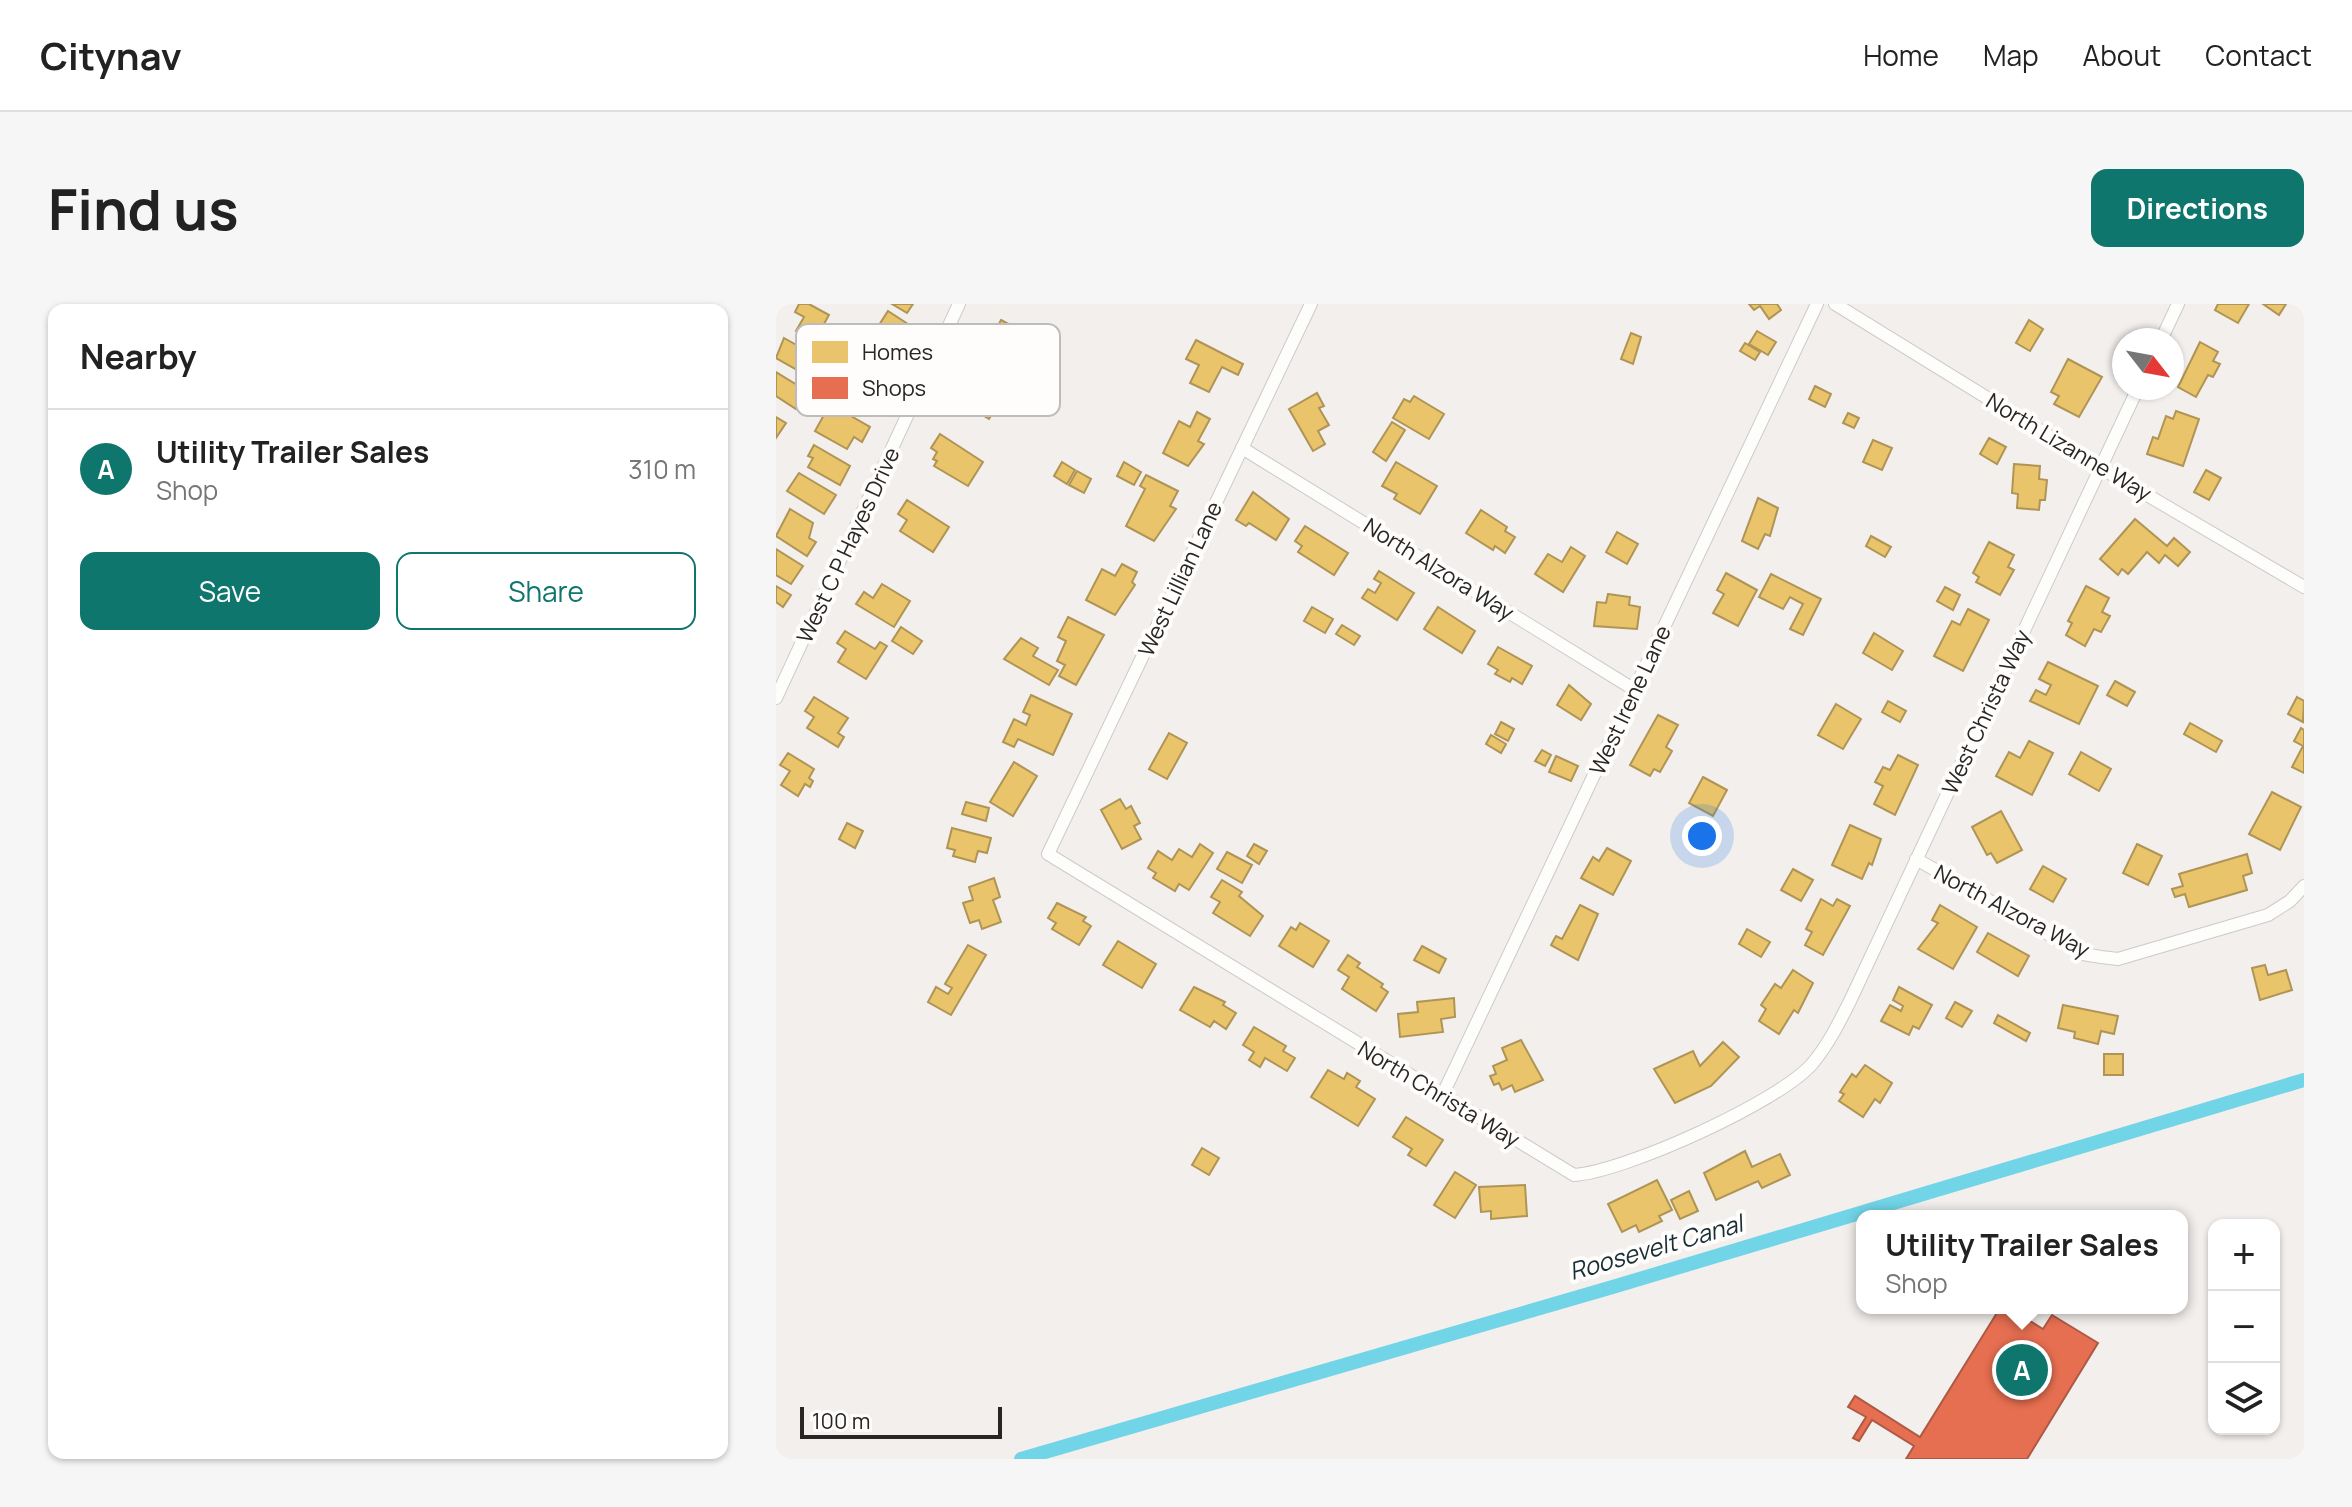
<!DOCTYPE html>
<html lang="en">
<head>
<meta charset="utf-8">
<style>
	body { margin:0; font-family:Manrope,sans-serif; background:#f6f6f6; color:#222 }
	.controls { position:absolute; right:24px; bottom:24px; display:grid; overflow:hidden; border-radius:16px; box-shadow:0 2px 6px #0004 }
	.controls button { width:72px; height:72px; display:grid; place-items:center; padding:0; border:0; border-bottom:2px solid #e0e0e0; background:#fff; color:#222; font:40px sans-serif }
	.compass { position:absolute; left:1336px; top:24px; width:72px; height:72px; border-radius:50%; background:#fff; box-shadow:0 2px 6px #0004; rotate:121deg }
	.scale { position:absolute; left:24px; bottom:20px; width:202px; box-sizing:border-box; padding-left:8px; border:4px solid #282524; border-top:0; font-size:22px; line-height:28px; white-space:nowrap; color:#282524; -webkit-text-stroke:6px #fefdfc; paint-order:stroke }
	.you { position:absolute; left:926px; top:532px; width:28px; height:28px; margin:-20px; border:6px solid #fff; border-radius:50%; background:#1a73e8; box-shadow:0 0 0 12px #1a73e833 }
	.badge { display:grid; place-items:center; width:52px; height:52px; border-radius:50%; background:#0f766e; color:#fff; font-size:26px; font-weight:700 }
	.pin { position:absolute; translate:-50% -50%; border:4px solid #fff; box-shadow:0 2px 8px #0006 }
	.popup { position:absolute; left:1080px; top:906px; width:332px; height:104px; box-sizing:border-box; display:grid; place-content:center; border-radius:16px; background:#fff; filter:drop-shadow(0 2px 6px #0005); font-size:26px; white-space:nowrap; color:#767676 }
	.popup b { font-size:30px; color:#222 }
	.popup::after { content:''; position:absolute; left:50%; top:100%; margin-left:-16px; border:16px solid transparent; border-top-color:#fff }
	.list { margin:0; padding:0; list-style:none }
	h2 { display:flex; justify-content:space-between; align-items:center; height:104px; margin:0; padding:0 32px; font-size:34px }
	h2 small { font-size:26px; font-weight:400; color:#767676 }
	.list li { display:grid; grid-template-columns:52px 1fr auto; gap:24px; align-items:center; box-sizing:border-box; height:120px; padding:0 32px; border-top:2px solid #e0e0e0 }
	.list b { display:block; font-size:30px; white-space:nowrap }
	.list p { margin:0; font-size:26px; white-space:nowrap; color:#767676 }
	.list em { font-size:26px; font-style:normal; color:#767676 }
	.actions { display:flex; gap:16px; padding:24px 32px }
	.actions a { flex:1; padding:18px 0; border:2px solid #0f766e; border-radius:16px; text-align:center; font-size:28px; color:#0f766e }
	.actions .main { background:#0f766e; color:#fff }
	.icon { flex:none; width:44px; height:44px; fill:none; stroke:currentColor; stroke-width:2; stroke-linecap:round; stroke-linejoin:round }
	.map { position:relative; flex:none; width:1528px; height:1155px; overflow:hidden; border-radius:16px }
	header { display:flex; align-items:center; gap:48px; box-sizing:border-box; height:112px; padding:0 40px; background:#fff; border-bottom:2px solid #e0e0e0 }
	header strong { font-size:38px }
	nav { display:flex; gap:44px; margin-inline-start:auto; font-size:28px }
	.intro { display:flex; align-items:center; justify-content:space-between; box-sizing:border-box; height:192px; padding:0 48px }
	h1 { margin:0; font-size:56px }
	.button { padding:20px 36px; border-radius:16px; background:#0f766e; color:#fff; font-size:28px; font-weight:700 }
	main { display:flex; gap:48px; padding:0 48px }
	aside { flex:1; background:#fff; border-radius:16px; box-shadow:0 2px 6px #0004 }
	.map>svg:first-child { display:block }
	.homes { fill:#e9c46a; stroke:#af9455; stroke-width:2 }
	.shops { fill:#e76f51; stroke:#ae5944; stroke-width:2 }
	.lines { fill:none; stroke-linecap:round; stroke-linejoin:round }
	.canal { stroke:#72d4e7; stroke-width:14 }
	.minor-casing { stroke:#cdcac8; stroke-width:14 }
	.minor { stroke:#fdfdfc; stroke-width:12 }
	.labels { text-anchor:middle; stroke-width:8; stroke-linejoin:round; paint-order:stroke }
	.street-label { font-size:22px; fill:#282524; stroke:#fefdfc }
	.water-label { font-size:24px; font-style:italic; fill:#172e34; stroke:#fefdfc }
	.key { fill:#fefdfc; stroke:#bebcbb; stroke-width:2 }
	.key-label { font-size:22px; fill:#282524 }
</style>
</head>
<body>
<header>
<strong>Citynav</strong>
<nav><a>Home</a><a>Map</a><a>About</a><a>Contact</a></nav>
</header>
<div class="intro"><h1>Find us</h1><a class="button">Directions</a></div>
<main>
<aside>
<h2>Nearby<small></small></h2>
<ul class="list">
<li><span class="badge">A</span><div><b>Utility Trailer Sales</b><p>Shop</p></div><em>310 m</em></li>
</ul>
<div class="actions"><a class="main">Save</a><a>Share</a></div>
</aside>
<div class="map">
<svg width="1528" height="1155" viewBox="0 0 1528 1155">
	<rect width="100%" height="100%" fill="#f3efed"/>
	<!-- homes -->
	<g class="homes">
		<path d="M23 0H33L53 11 48 20 53 23 47 33 41 30 37 37 20 27 28 13 19 8Z"/>
		<path d="M116 0H137L131 9Z"/>
		<path d="M973 0H1001L1005 6 993 15 984 2 978 6Z"/>
		<path d="M1442 0H1473L1462 19 1439 6Z"/>
		<path d="M1487 0H1510L1503 11Z"/>
		<path d="M112 7 132 20 123 35 132 41 126 51 96 32Z"/>
		<path d="M225 16 257 33 243 60 203 39 210 25 218 29Z"/>
		<path d="M1253 16 1267 25 1254 47 1240 39Z"/>
		<path d="M981 27 1000 38 992 51 973 40Z"/>
		<path d="M855 29 865 33 857 60 845 55Z"/>
		<path d="M8 34 40 52 30 71 0 54Z"/>
		<path d="M420 36 467 60 462 71 446 63 433 88 414 79 423 61 410 55Z"/>
		<path d="M93 37 125 56 118 68 107 62 99 75 78 62Z"/>
		<path d="M1424 38 1442 48 1437 57 1444 60 1437 73 1432 71 1420 93 1402 83Z"/>
		<path d="M969 39 984 48 979 56 964 47Z"/>
		<path d="M1292 55 1326 73 1303 113 1278 100 1283 92 1275 88Z"/>
		<path d="M210 64 230 76 224 86 204 73Z"/>
		<path d="M192 67 229 90 213 115 186 99 195 85 185 79Z"/>
		<path d="M0 68 31 87 20 105 0 92Z"/>
		<path d="M77 70 109 89 102 102 92 96 84 109 62 96Z"/>
		<path d="M1039 82 1055 90 1049 103 1033 95Z"/>
		<path d="M541 89 548 102 543 104 553 121 542 127 549 140 537 147 513 105Z"/>
		<path d="M638 92 668 110 653 135 617 114 628 95 634 98Z"/>
		<path d="M54 100 94 123 86 138 78 133 71 145 39 127Z"/>
		<path d="M1400 107 1423 115 1407 162 1371 150 1377 133 1382 135 1390 112 1397 115Z"/>
		<path d="M421 108 434 115 422 137 428 140 412 162 387 149 403 117 414 123Z"/>
		<path d="M1072 109 1083 114 1078 124 1067 119Z"/>
		<path d="M0 113 10 119 0 134Z"/>
		<path d="M616 118 629 126 610 157 597 148Z"/>
		<path d="M164 130 207 158 192 182 158 162 161 157 157 155 161 148 155 144Z"/>
		<path d="M1213 134 1230 143 1221 160 1204 150Z"/>
		<path d="M1097 136 1116 144 1106 166 1087 158Z"/>
		<path d="M38 141 74 162 64 181 32 163 37 154 32 152Z"/>
		<path d="M286 158 299 166 291 180 278 172Z"/>
		<path d="M348 158 365 168 358 181 341 172Z"/>
		<path d="M620 158 661 182 644 210 618 195 621 190 606 182Z"/>
		<path d="M1238 160 1264 162 1263 175 1271 176 1269 196H1264L1263 206 1241 204 1242 190 1236 189Z"/>
		<path d="M1430 166 1445 174 1433 196 1418 188Z"/>
		<path d="M301 167 315 175 308 189 293 181Z"/>
		<path d="M23 169 60 191 48 210 11 187Z"/>
		<path d="M370 171 402 187 394 202 400 205 378 237 350 222 369 185 364 182Z"/>
		<path d="M477 188 513 215 500 236 473 219 470 222 460 216Z"/>
		<path d="M982 194 1002 204 994 232 989 230 982 245 966 237Z"/>
		<path d="M131 196 173 223 157 248 124 227 131 216 122 210Z"/>
		<path d="M14 205 37 219 33 234 40 238 31 252 0 232Z"/>
		<path d="M705 206 731 223 729 227 739 233 729 249 719 242 717 246 690 229Z"/>
		<path d="M1359 215 1391 242 1398 234 1414 248 1402 262 1389 251 1383 259 1371 248 1352 270 1346 265 1342 271 1324 255Z"/>
		<path d="M529 222 572 249 558 271 522 248 526 242 519 237Z"/>
		<path d="M841 228 862 240 851 260 830 248Z"/>
		<path d="M1095 232 1115 243 1109 253 1090 242Z"/>
		<path d="M1213 238 1238 251 1232 263 1238 266 1224 291 1200 278 1203 273 1197 269Z"/>
		<path d="M795 243 809 252 787 288 759 270 772 250 786 258Z"/>
		<path d="M0 245 27 262 15 280 0 271Z"/>
		<path d="M346 260 361 268 356 278 359 281 339 311 310 296 326 265 339 272Z"/>
		<path d="M603 267 638 289 621 316 586 294 592 285 599 289 605 279 598 275Z"/>
		<path d="M950 269 981 286 962 322 937 309 948 290 941 286Z"/>
		<path d="M995 270 1045 295 1027 331 1014 325 1027 300 1014 293 1007 305 983 293Z"/>
		<path d="M106 280 134 297 118 323 80 300 88 288 97 294Z"/>
		<path d="M0 282 15 291 7 303 0 298Z"/>
		<path d="M1310 282 1333 294 1326 308 1334 312 1325 328 1318 325 1309 342 1290 331 1296 319 1292 317Z"/>
		<path d="M1169 283 1184 291 1177 306 1161 297Z"/>
		<path d="M832 290 854 293 853 301 864 303 861 325 818 322 821 298 830 299Z"/>
		<path d="M536 303 557 315 549 329 528 317Z"/>
		<path d="M662 303 699 327 686 349 648 325Z"/>
		<path d="M1192 305 1213 316 1187 367 1158 352 1176 317 1184 321Z"/>
		<path d="M292 313 328 331 300 381 283 372 289 361 281 357 290 337 282 333Z"/>
		<path d="M566 321 584 332 578 341 560 330Z"/>
		<path d="M125 323 146 337 137 350 116 337Z"/>
		<path d="M69 327 99 345 104 338 111 342 90 375 62 358 70 345 61 339Z"/>
		<path d="M1098 329 1127 347 1116 366 1087 349Z"/>
		<path d="M245 334 262 344 257 352 282 366 273 381 228 355Z"/>
		<path d="M722 343 756 362 746 380 736 374 734 378 719 370 722 366 712 360Z"/>
		<path d="M1272 358 1322 382 1303 420 1254 397 1260 386 1270 391 1275 381 1263 375Z"/>
		<path d="M1339 377 1359 388 1351 402 1331 391Z"/>
		<path d="M793 381 815 400 805 416 781 401Z"/>
		<path d="M255 391 296 410 277 451 242 435 238 443 227 438 238 415 250 421 254 411 247 408Z"/>
		<path d="M38 393 72 414 62 429 68 433 62 443 31 424 38 413 29 407Z"/>
		<path d="M1521 393 1528 397 1527 418 1512 410Z"/>
		<path d="M1112 397 1130 407 1124 418 1106 408Z"/>
		<path d="M1060 400 1085 415 1067 445 1042 431Z"/>
		<path d="M882 411 902 421 890 443 896 447 884 468 878 465 874 472 854 461Z"/>
		<path d="M725 418 738 425 732 437 719 430Z"/>
		<path d="M1414 419 1446 437 1440 448 1408 430Z"/>
		<path d="M1525 424 1528 426V469L1516 463 1527 442 1518 437Z"/>
		<path d="M393 429 411 439 391 475 373 465Z"/>
		<path d="M715 431 730 440 725 449 710 440Z"/>
		<path d="M1253 437 1277 449 1256 491 1220 472 1233 448 1244 454Z"/>
		<path d="M766 446 775 451 769 462 759 457Z"/>
		<path d="M1305 448 1335 465 1323 487 1293 470Z"/>
		<path d="M12 449 38 465 33 474 37 477 34 483 29 480 22 492 5 481 14 467 4 461Z"/>
		<path d="M1122 451 1142 461 1119 511 1098 500 1107 482 1099 478 1107 463 1114 466Z"/>
		<path d="M780 452 802 462 795 477 773 468Z"/>
		<path d="M238 458 261 472 237 512 214 498Z"/>
		<path d="M927 473 951 486 937 512 913 499Z"/>
		<path d="M1496 488 1525 503 1504 546 1473 530Z"/>
		<path d="M344 495 350 505 355 502 364 519 358 522 365 535 346 545 325 506Z"/>
		<path d="M190 498 213 504 210 517 186 510Z"/>
		<path d="M1225 507 1246 546 1221 559 1215 549 1211 551 1196 523Z"/>
		<path d="M71 519 87 527 79 544 63 535Z"/>
		<path d="M1074 521 1105 535 1096 561 1093 559 1086 575 1056 561Z"/>
		<path d="M176 524 215 534 211 549 202 547 199 558 177 552 179 546 171 544Z"/>
		<path d="M424 540 437 549 413 586 403 580 399 587 377 574 380 569 372 564 382 547 396 556 403 545 416 553Z"/>
		<path d="M478 540 491 547 483 560 471 552Z"/>
		<path d="M1361 540 1386 552 1372 581 1347 569Z"/>
		<path d="M831 544 855 557 837 591 805 574 817 553 823 557Z"/>
		<path d="M451 548 476 561 466 579 441 565Z"/>
		<path d="M1471 550 1476 569 1467 572 1471 586 1413 603 1409 590 1399 593 1396 585 1407 582 1403 570Z"/>
		<path d="M1267 562 1290 575 1277 598 1254 585Z"/>
		<path d="M1017 565 1037 576 1025 597 1005 586Z"/>
		<path d="M218 574 224 593 217 596 225 618 206 625 203 616 194 619 187 599 197 596 193 583Z"/>
		<path d="M446 576 466 588 463 592 487 612 474 632 437 609 444 598 435 593Z"/>
		<path d="M1045 595 1057 602 1061 595 1074 602 1047 651 1029 641 1036 628 1030 625Z"/>
		<path d="M281 599 310 613 307 617 315 622 303 641 276 625 280 619 272 614Z"/>
		<path d="M804 601 822 610 802 656 775 641 780 632 786 635Z"/>
		<path d="M1164 601 1201 623 1177 665 1142 645 1162 619 1156 616Z"/>
		<path d="M524 619 553 637 537 663 503 642 515 623 520 626Z"/>
		<path d="M971 625 994 638 985 653 963 640Z"/>
		<path d="M1212 629 1253 652 1242 672 1201 648Z"/>
		<path d="M342 637 380 660 366 684 327 661Z"/>
		<path d="M192 641 210 651 175 711 152 698 160 683 172 690 176 684 169 680Z"/>
		<path d="M646 642 670 655 663 669 638 656Z"/>
		<path d="M572 651 584 659 581 663 607 680 605 683 612 688 600 707 566 685 573 673 562 666Z"/>
		<path d="M1489 661 1492 671 1510 666 1516 686 1484 696 1476 664Z"/>
		<path d="M1017 666 1037 679 1022 709 1018 706 1003 730 983 717 990 705 985 701 999 680 1005 684Z"/>
		<path d="M418 683 449 698 447 701 460 709 450 725 438 717 434 723 404 706Z"/>
		<path d="M1123 683 1156 701 1143 725 1137 722 1133 731 1105 717 1114 701 1125 707 1127 702 1117 696Z"/>
		<path d="M678 694 679 713 665 715 667 728 624 733 622 710 642 708 641 698Z"/>
		<path d="M1179 698 1196 707 1186 723 1170 714Z"/>
		<path d="M1287 701 1342 712 1338 730 1325 727 1322 740 1298 734 1299 728 1282 724Z"/>
		<path d="M1222 711 1254 729 1250 737 1218 719Z"/>
		<path d="M478 723 510 742 507 747 519 754 511 767 489 754 484 763 473 756 478 748 467 741Z"/>
		<path d="M745 736 767 776 739 788 736 781 726 786 723 779 718 781 714 772 720 770 717 762 731 756 726 744Z"/>
		<path d="M947 738 963 753 935 782 899 799 878 765 917 747 924 762Z"/>
		<rect x="1328" y="750" width="19" height="21"/>
		<path d="M1089 761 1116 779 1104 799 1099 795 1087 813 1063 797 1068 790 1064 788 1076 770 1080 773Z"/>
		<path d="M552 766 568 775 571 769 584 777 580 783 599 795 582 822 535 793Z"/>
		<path d="M630 813 667 836 650 862 632 851 636 845 617 833Z"/>
		<path d="M426 844 443 854 433 871 416 861Z"/>
		<path d="M969 847 976 863 1004 850 1014 871 986 884 982 877 940 896 928 869Z"/>
		<path d="M679 868 700 881 679 914 658 901Z"/>
		<path d="M881 876 896 906 883 912 886 917 863 928 860 921 846 928 832 900Z"/>
		<path d="M749 881 751 912 715 915V907L705 908 703 883Z"/>
		<path d="M913 887 922 907 904 915 895 896Z"/>
	</g>
	<!-- shops -->
	<path class="shops" d="M1224 1004H1233L1267 1025 1276 1011 1322 1039 1251 1155H1130L1138 1142 1096 1116 1083 1137 1077 1134 1090 1113 1072 1103 1079 1092 1144 1133Z"/>
	<g class="lines">
		<!-- canal -->
		<path class="canal" d="M245 1155 840 982 1528 776"/>
		<defs>
			<g id="minor">
				<path d="M535 0 272 550 798 871C848 868 1003 798 1036 760 1052 741 1063 719 1074 697L1362 84"/>
				<path d="M1059 0 1325 164 1528 283"/>
				<path d="M1385 36 1402 0"/>
				<path d="M466 144 859 386"/>
				<path d="M0 394 183 0"/>
				<path d="M1140 555 1307 650 1325 653 1342 655 1492 611 1514 597 1528 582"/>
				<path d="M666 792 1041 0"/>
			</g>
		</defs>
		<!-- minor casing -->
		<use href="#minor" class="minor-casing"/>
		<!-- minor -->
		<use href="#minor" class="minor"/>
	</g>
	<g class="labels">
		<!-- street labels -->
		<g class="street-label">
			<text transform="translate(1293 143) rotate(31)" y="8">North Lizanne Way</text>
			<text transform="translate(72 241) rotate(-65)" y="8">West C P Hayes Drive</text>
			<text transform="translate(663 265) rotate(32)" y="8">North Alzora Way</text>
			<text transform="translate(404 275) rotate(-65)" y="8">West Lillian Lane</text>
			<text transform="translate(854 396) rotate(-65)" y="8">West Irene Lane</text>
			<text transform="translate(1210 408) rotate(-65)" y="8">West Christa Way</text>
			<text transform="translate(1236 607) rotate(28)" y="8">North Alzora Way</text>
			<text transform="translate(663 790) rotate(31)" y="8">North Christa Way</text>
		</g>
		<!-- water labels -->
		<g class="water-label">
			<text transform="translate(880 944) rotate(-16)" y="8">Roosevelt Canal</text>
		</g>
	</g>
	<!-- legend -->
	<rect x="20" y="20" width="264" height="92" rx="12" class="key"/>
	<rect x="36" y="37" width="36" height="22" fill="#e9c46a"/>
	<rect x="36" y="73" width="36" height="22" fill="#e76f51"/>
	<g class="key-label">
		<text x="86" y="56">Homes</text>
		<text x="86" y="92">Shops</text>
	</g>
</svg>
<div class="controls">
<button>+</button>
<button>−</button>
<button><svg class="icon" aria-label="layers" viewBox="0 0 24 24"><path d="M12 4l9 5-9 5-9-5zM3 14l9 5 9-5"/></svg></button>
</div>
<svg class="compass" viewBox="-18 -18 36 36"><path d="M0-13l5 13h-10z" fill="#e53935"/><path d="M0 13l5-13h-10z" fill="#767676"/></svg>
<div class="scale">100 m</div>
<div class="you"></div>
<div class="pin badge" style="left:1246px;top:1066px">A</div>
<div class="popup"><b>Utility Trailer Sales</b>Shop</div>
</div>
</main>
</body>
</html>
